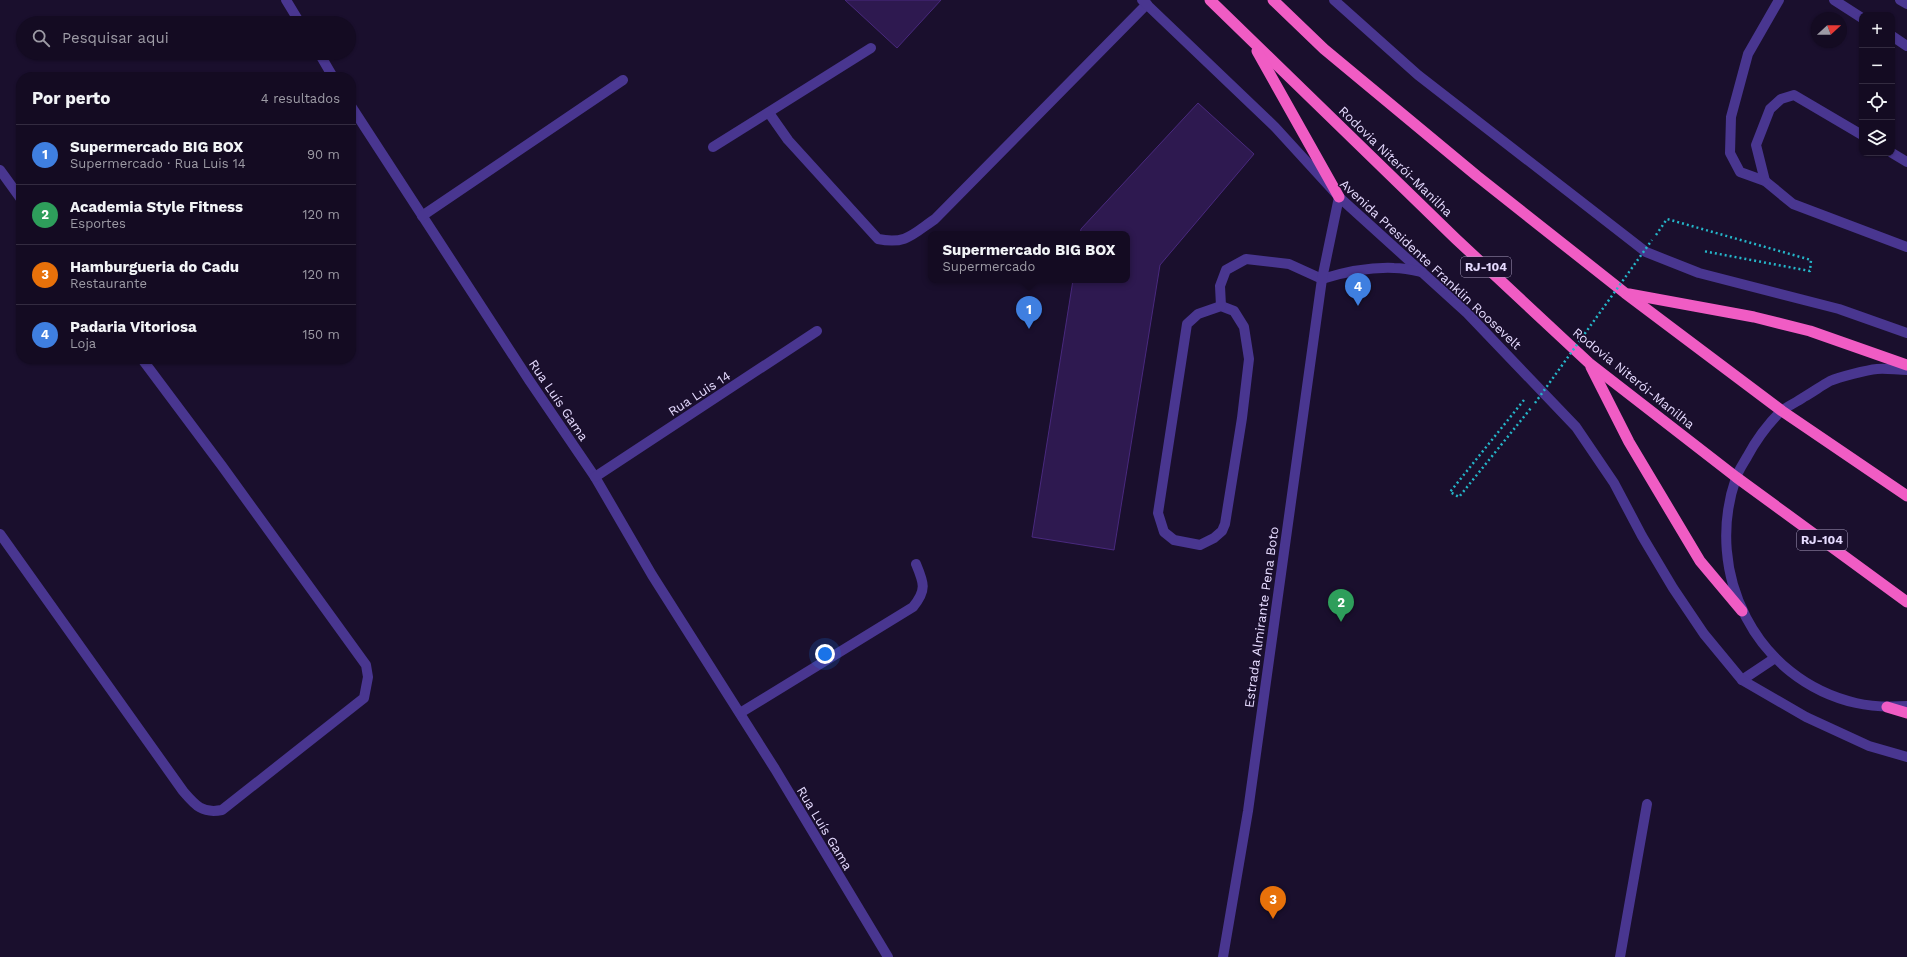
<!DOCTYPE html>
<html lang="pt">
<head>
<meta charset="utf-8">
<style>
	body { margin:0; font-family:"Work Sans",sans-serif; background:#1d142a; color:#f1f3f6 }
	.controls { position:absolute; right:12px; top:12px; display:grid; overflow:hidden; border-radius:8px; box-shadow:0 1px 3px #0004 }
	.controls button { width:36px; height:36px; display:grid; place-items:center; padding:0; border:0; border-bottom:1px solid #332b40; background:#140b22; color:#f1f3f6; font:20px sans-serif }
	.compass { position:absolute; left:1811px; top:12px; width:36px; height:36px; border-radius:50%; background:#140b22; box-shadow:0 1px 3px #0004; rotate:69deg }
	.you { position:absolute; left:825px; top:654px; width:14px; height:14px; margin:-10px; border:3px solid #fff; border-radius:50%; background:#1a73e8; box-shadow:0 0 0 6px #1a73e833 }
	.badge { display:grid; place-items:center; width:26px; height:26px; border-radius:50%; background:#07baff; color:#fff; font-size:13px; font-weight:700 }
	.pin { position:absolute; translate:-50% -33px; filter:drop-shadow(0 1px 2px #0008) }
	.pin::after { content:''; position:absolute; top:21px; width:14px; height:12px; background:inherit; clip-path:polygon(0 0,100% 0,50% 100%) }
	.popup { position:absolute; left:928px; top:231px; width:202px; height:52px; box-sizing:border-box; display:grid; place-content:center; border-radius:8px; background:#140b22; filter:drop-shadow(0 1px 3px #0005); font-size:13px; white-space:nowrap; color:#9d9ba5 }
	.popup b { font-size:15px; color:#f1f3f6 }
	.popup::after { content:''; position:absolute; left:50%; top:100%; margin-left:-8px; border:8px solid transparent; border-top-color:#140b22 }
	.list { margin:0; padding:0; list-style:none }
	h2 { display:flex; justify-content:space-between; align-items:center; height:52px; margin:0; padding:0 16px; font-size:17px }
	h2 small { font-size:13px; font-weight:400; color:#9d9ba5 }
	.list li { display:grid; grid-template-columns:26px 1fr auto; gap:12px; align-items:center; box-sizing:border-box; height:60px; padding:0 16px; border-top:1px solid #332b40 }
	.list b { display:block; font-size:15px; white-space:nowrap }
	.list p { margin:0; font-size:13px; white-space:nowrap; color:#9d9ba5 }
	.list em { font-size:13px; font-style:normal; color:#9d9ba5 }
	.icon { flex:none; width:22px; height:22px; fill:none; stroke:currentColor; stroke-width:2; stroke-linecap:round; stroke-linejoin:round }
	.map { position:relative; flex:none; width:1907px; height:957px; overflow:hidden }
	.search { position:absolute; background:#140b22; box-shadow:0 1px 3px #0004; left:16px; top:16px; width:340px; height:44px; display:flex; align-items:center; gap:10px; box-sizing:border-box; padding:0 14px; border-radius:22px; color:#9d9ba5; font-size:15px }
	.panel { position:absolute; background:#140b22; box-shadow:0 1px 3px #0004; left:16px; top:72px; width:340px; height:292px; border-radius:16px }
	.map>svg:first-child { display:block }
	.building { fill:#2e1950; stroke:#49297e }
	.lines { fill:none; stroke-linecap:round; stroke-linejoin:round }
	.path { stroke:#25b6c9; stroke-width:2.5; stroke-dasharray:2 3; stroke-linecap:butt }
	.service { stroke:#493690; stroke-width:10 }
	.minor { stroke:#493690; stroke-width:10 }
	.tertiary { stroke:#493690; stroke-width:10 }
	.trunk { stroke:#f05cc4; stroke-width:11 }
	.path-bridge { stroke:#25b6c9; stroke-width:2.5; stroke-dasharray:2 3; stroke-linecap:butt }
	.labels { text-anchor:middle; stroke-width:3; stroke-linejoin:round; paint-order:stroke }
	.shield { fill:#1a0f2d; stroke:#a99ec0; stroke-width:1 }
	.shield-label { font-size:12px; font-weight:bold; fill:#e6dbff }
	.street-label { font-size:13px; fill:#e6dbff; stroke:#1a0f2d }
</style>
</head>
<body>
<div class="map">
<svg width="1907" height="957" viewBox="0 0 1907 957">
	<rect width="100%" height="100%" fill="#1a0f2d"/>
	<!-- building -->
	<g class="building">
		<path d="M845 0H941L897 48Z"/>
		<path d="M1198 103 1254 154 1160 265 1114 550 1032 537 1073 280H1127V234H1080L1081 229Z"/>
	</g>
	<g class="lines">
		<!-- path -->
		<g class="path">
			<path d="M1656 235 1667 219 1811 260 1810 271 1703 251"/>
			<path d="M1524 400 1450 492 1459 497 1531 408"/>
		</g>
		<!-- service -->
		<g class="service">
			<path d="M1779 0 1748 54 1731 117 1730 153 1740 172 1765 181 1793 204 1907 247"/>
			<path d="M1834 0 1862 18"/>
			<path d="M1892 36 1907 46"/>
			<path d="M769 113 788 140 878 239C906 245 913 234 935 219L1147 4"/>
			<path d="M713 147 871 48"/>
			<path d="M1892 153 1907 162"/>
			<path d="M1765 181 1756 145 1770 109 1781 99 1794 95 1862 135"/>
			<path d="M1221 306 1234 311 1244 327 1249 359 1242 418 1225 524 1222 531 1214 538 1200 545 1174 540 1164 532 1158 513 1187 324 1198 314Z"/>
			<path d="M1221 306 1220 286 1226 270 1246 259 1289 264 1322 279"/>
		</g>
		<!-- minor -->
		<g class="minor">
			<path d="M286 0 300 23"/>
			<path d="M1900 0 1907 4"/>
			<path d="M319 53 333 77"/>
			<path d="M351 106 529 380 595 477 652 575 775 769 888 957"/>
			<path d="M0 170 21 199"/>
			<path d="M422 216 623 80"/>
			<path d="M1907 370C1897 370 1886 368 1877 369 1867 370 1839 377 1830 381 1821 386 1813 392 1804 397 1797 402 1788 406 1781 411 1767 425 1756 440 1747 457 1743 464 1738 471 1736 478 1703 573 1756 680 1856 703 1873 707 1890 707 1907 706"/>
			<path d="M595 477 817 331"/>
			<path d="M0 534 183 791C195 805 202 814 222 810L364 698 368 677 366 665 222 466 142 359"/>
			<path d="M1742 680 1775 658"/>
			<path d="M740 713 913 607C927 590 924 583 916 564"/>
			<path d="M1620 957 1647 804"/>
		</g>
		<!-- tertiary -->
		<g class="tertiary">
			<path d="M1142 0 1275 127 1339 197 1467 313 1576 427 1614 483 1642 536 1673 588 1704 634 1742 680 1806 717 1869 746 1907 757"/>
			<path d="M1334 0 1418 75 1646 252 1699 273 1839 309 1907 333"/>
			<path d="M1322 279C1345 272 1370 267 1394 268 1403 268 1413 270 1422 272"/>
			<path d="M1223 957 1248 811 1322 279 1339 197"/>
		</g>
		<!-- trunk -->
		<g class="trunk">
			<path d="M1210 0 1456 239 1589 363 1736 477 1907 602"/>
			<path d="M1273 0 1324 49 1477 176 1625 293 1782 411 1907 496"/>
			<path d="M1257 51 1339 197"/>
			<path d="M1629 294 1754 317 1810 331 1907 365"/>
			<path d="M1591 367 1629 442 1700 561 1742 611"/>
			<path d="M1887 707 1907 713"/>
		</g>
		<!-- path-bridge -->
		<path class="path-bridge" d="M1535 403 1652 240"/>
	</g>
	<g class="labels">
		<!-- shield labels -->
		<g class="shield">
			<rect x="1461" y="257" width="50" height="20" rx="3"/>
			<rect x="1797" y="530" width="50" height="20" rx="3"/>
		</g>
		<g class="shield-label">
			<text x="1486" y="271">RJ-104</text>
			<text x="1822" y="544">RJ-104</text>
		</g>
		<!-- street labels -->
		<g class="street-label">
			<text transform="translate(1396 161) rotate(44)" y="5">Rodovia Niterói-Manilha</text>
			<text transform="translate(1431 264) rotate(43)" y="5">Avenida Presidente Franklin Roosevelt</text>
			<text transform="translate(1634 378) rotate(39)" y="5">Rodovia Niterói-Manilha</text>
			<text transform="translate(699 393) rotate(-33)" y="5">Rua Luis 14</text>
			<text transform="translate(559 400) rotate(56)" y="5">Rua Luís Gama</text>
			<text transform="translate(1261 617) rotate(-82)" y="5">Estrada Almirante Pena Boto</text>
			<text transform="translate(825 828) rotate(59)" y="5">Rua Luís Gama</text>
		</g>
	</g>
</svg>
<div class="controls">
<button>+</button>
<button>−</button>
<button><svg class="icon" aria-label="locate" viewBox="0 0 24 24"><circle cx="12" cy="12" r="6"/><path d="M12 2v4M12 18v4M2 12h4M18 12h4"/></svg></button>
<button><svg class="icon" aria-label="layers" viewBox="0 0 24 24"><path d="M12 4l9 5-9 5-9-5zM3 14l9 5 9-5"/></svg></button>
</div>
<svg class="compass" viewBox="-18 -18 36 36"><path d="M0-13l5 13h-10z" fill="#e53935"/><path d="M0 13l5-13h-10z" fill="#9d9ba5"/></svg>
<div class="you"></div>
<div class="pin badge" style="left:1029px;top:329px;background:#3f7fe0">1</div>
<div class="popup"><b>Supermercado BIG BOX</b>Supermercado</div>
<div class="pin badge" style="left:1341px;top:622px;background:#2e9e5b">2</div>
<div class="pin badge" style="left:1273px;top:919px;background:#e8710a">3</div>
<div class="pin badge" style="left:1358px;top:306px;background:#3f7fe0">4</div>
<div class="search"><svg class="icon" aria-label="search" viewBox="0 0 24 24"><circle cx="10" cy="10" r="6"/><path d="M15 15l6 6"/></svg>Pesquisar aqui</div>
<section class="panel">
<h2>Por perto<small>4 resultados</small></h2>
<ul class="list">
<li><span class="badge" style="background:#3f7fe0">1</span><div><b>Supermercado BIG BOX</b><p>Supermercado · Rua Luis 14</p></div><em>90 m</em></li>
<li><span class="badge" style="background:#2e9e5b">2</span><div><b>Academia Style Fitness</b><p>Esportes</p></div><em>120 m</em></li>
<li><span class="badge" style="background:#e8710a">3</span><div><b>Hamburgueria do Cadu</b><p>Restaurante</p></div><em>120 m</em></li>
<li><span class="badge" style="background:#3f7fe0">4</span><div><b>Padaria Vitoriosa</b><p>Loja</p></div><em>150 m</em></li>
</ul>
</section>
</div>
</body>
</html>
